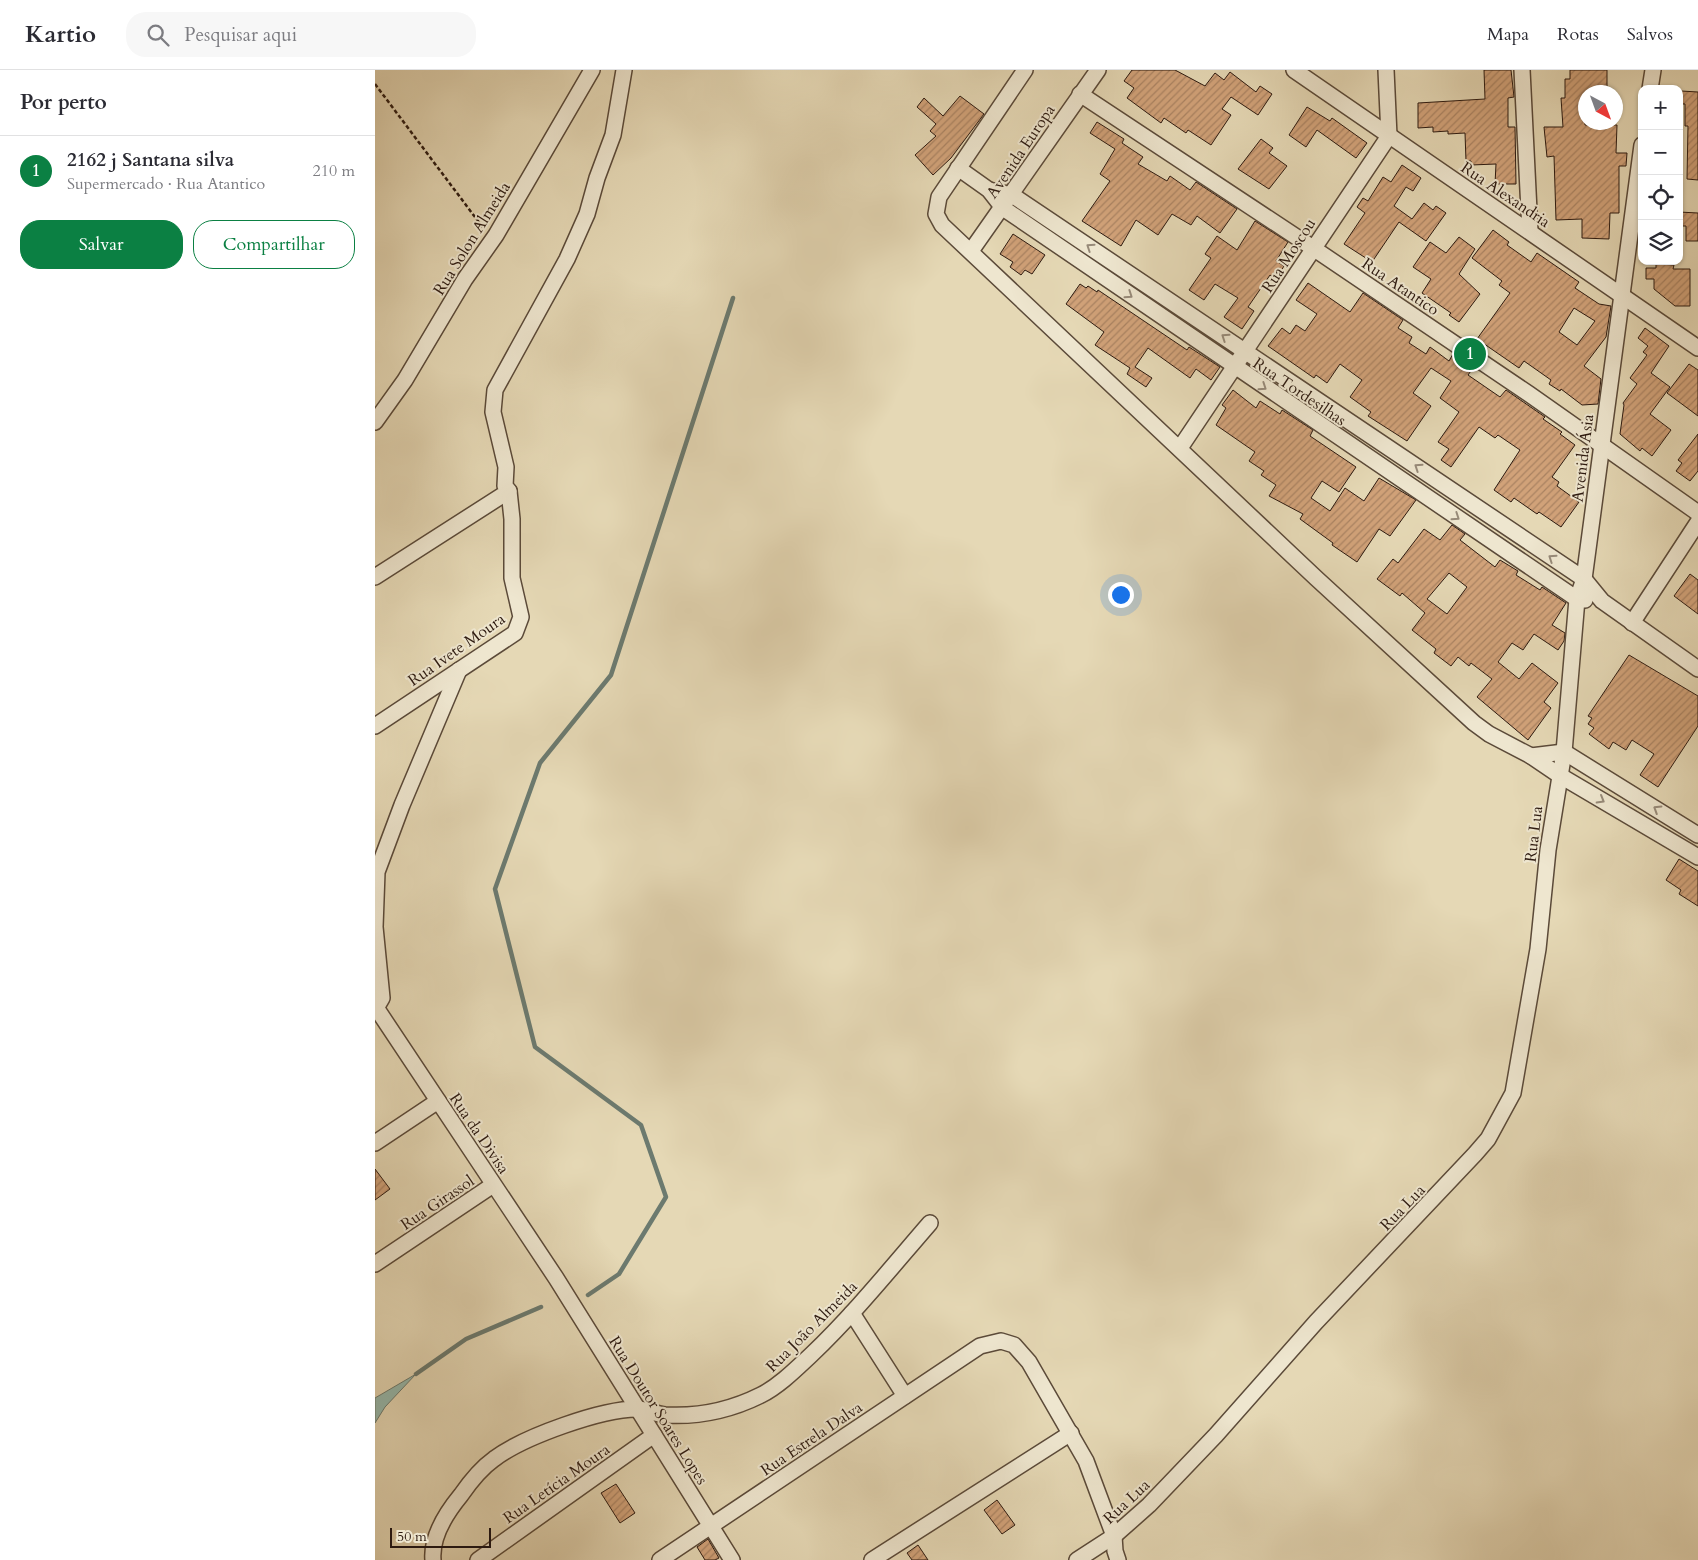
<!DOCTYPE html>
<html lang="pt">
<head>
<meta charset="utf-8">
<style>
	body { margin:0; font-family:Cardo,serif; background:#f7f7f7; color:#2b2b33 }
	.controls { position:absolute; right:15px; top:15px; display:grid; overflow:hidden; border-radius:10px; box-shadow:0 1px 4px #0004 }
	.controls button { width:45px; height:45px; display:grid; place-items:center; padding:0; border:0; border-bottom:1px solid #e1e1e2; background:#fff; color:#2b2b33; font:25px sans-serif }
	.compass { position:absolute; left:1203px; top:15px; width:45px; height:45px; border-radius:50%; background:#fff; box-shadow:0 1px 4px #0004; rotate:139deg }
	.scale { position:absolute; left:15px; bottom:12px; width:101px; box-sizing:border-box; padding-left:5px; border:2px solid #2d1a10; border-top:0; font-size:14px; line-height:18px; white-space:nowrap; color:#2d1a10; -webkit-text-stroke:4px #eee6cf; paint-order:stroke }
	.you { position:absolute; left:745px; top:524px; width:18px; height:18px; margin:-12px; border:4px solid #fff; border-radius:50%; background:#1a73e8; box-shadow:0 0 0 8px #1a73e833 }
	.badge { display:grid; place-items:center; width:32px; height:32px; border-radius:50%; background:#0b8043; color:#fff; font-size:16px; font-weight:700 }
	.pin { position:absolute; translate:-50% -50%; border:2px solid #fff; box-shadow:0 1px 5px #0006 }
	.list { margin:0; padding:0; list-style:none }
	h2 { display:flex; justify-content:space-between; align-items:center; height:65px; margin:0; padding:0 20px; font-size:21px }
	h2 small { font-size:16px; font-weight:400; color:#7c7c81 }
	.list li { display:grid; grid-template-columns:32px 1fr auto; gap:15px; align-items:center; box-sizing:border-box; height:70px; padding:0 20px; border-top:1px solid #e1e1e2 }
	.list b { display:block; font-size:19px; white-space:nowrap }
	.list p { margin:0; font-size:16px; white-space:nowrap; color:#7c7c81 }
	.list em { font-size:16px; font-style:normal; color:#7c7c81 }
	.actions { display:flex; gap:10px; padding:15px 20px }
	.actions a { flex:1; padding:11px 0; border:1px solid #0b8043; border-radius:20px; text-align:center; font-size:18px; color:#0b8043 }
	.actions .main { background:#0b8043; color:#fff }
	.icon { flex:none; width:28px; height:28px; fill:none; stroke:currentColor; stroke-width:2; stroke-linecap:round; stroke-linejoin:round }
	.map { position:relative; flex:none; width:1323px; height:1490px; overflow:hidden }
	header { display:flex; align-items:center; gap:30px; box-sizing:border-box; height:70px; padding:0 25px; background:#fff; border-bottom:1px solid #e1e1e2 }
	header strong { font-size:24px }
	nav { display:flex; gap:28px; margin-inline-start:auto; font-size:18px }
	.search { width:350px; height:45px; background:#f7f7f7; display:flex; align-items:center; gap:12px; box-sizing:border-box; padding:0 18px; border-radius:20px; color:#7c7c81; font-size:19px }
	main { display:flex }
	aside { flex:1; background:#fff }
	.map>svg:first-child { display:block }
	.water { fill:#96baae; stroke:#6c7a6f }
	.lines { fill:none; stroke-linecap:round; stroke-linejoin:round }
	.stream { stroke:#6c7a6f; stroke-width:4.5 }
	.building { fill:url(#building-hatch); stroke:#2d1a10; fill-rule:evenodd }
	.street-casing { stroke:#5b4a39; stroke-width:18 }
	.path { stroke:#2d1a10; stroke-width:2.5; stroke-dasharray:4 2.5; stroke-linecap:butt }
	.street { stroke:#eee6cf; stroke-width:15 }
	.oneway { stroke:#978a79 }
	.labels { text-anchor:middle; stroke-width:4; stroke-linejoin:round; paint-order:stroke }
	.street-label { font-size:16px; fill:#2d1a10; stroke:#eee6cf }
</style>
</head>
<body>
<header>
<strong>Kartio</strong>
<div class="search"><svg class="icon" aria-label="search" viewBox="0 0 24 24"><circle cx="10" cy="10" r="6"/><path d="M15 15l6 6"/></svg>Pesquisar aqui</div>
<nav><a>Mapa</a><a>Rotas</a><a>Salvos</a></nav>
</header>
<main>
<aside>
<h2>Por perto<small></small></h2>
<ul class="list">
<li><span class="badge">1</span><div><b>2162 j Santana silva</b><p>Supermercado · Rua Atantico</p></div><em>210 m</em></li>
</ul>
<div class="actions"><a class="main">Salvar</a><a>Compartilhar</a></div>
</aside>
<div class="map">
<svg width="1323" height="1490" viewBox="0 0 1323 1490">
	<defs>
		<pattern id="building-hatch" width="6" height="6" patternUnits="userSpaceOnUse" patternTransform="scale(1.25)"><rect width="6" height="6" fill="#d1a279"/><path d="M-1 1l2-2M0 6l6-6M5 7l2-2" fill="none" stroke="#aa8362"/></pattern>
	</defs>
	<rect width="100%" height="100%" fill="#e5d8b5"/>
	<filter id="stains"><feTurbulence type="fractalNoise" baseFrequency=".004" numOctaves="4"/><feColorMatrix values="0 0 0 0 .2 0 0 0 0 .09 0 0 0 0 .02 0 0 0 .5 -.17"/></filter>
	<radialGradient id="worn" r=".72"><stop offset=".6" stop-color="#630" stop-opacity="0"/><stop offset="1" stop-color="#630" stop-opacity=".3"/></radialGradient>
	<!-- water -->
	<path class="water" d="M41 1304 10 1337 0 1353V1328Z"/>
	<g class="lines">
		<!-- stream -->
		<g class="stream">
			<path d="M213 1225 244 1204 291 1127 266 1055 160 977 120 819 165 693 236 605 358 228"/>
			<path d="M41 1304 91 1269 166 1237"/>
		</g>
	</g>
	<!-- building -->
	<g class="building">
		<path d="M757 0H800L830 16 840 3 849 10 855 2 881 22 885 16 897 24 883 45 856 27 847 39 856 45 836 75 813 60 811 63 789 48 786 53 752 28 759 18 749 11Z"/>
		<path d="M1109 0H1136L1139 27 1133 28V57H1140L1141 114H1120L1121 94 1096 95V91H1091L1090 63 1073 64V61L1058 62V57L1043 58V33L1110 29Z"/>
		<path d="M1195 0H1232V21L1210 22V55H1242L1241 83H1252L1251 96H1244V143H1235L1234 169 1207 168V149L1181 150 1179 86 1172 87 1169 57H1188L1186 28H1190V9H1195Z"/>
		<path d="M1306 21 1323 22V110L1312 109 1313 56H1310V34H1305Z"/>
		<path d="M585 26 609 44 576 88 558 105 540 85 561 66 555 61 561 54 542 37 549 28 568 46Z"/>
		<path d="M932 37 955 51 957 48 992 73 981 88 942 60 931 77 914 65Z"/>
		<path d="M722 52 749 69 747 73 768 87 763 94 792 111 795 106 815 120 821 112 862 139 845 163 822 146 816 155 797 144 783 165 761 150 746 176 707 151 735 111 725 104 740 79 715 63Z"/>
		<path d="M886 69 898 78 894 83 912 96 894 119 863 99Z"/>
		<path d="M1027 95 1046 108 1038 121 1031 117 1019 136 1037 149 1049 133 1058 140 1061 136 1071 143 1051 171 1024 152 997 192 969 174 990 143 982 137 988 128 993 131 1008 107 1016 112Z"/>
		<path d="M1304 142 1323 143V171H1311V156H1304Z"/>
		<path d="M880 151 913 172 901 191 909 196 901 209 895 205 873 237 879 241 867 259 849 247 863 228 840 214 829 230 814 220 836 188 830 184 842 166 862 180Z"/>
		<path d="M1118 160 1134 172 1132 175 1156 192 1162 183 1204 212 1200 218 1224 234 1236 236 1231 267 1209 296 1226 309 1223 334 1207 335 1186 319 1185 321 1174 314 1176 310 1149 291 1144 298 1102 269 1135 223 1124 215 1127 211 1097 188ZM1199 238 1220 251 1202 275 1184 262Z"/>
		<path d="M638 164 670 185 657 204 650 200 646 205 635 197 638 192 625 184Z"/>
		<path d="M1084 167 1100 179 1084 204 1105 224 1084 252 1074 245 1076 243 1047 223 1056 209 1038 197 1055 172 1071 183Z"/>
		<path d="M1281 194 1299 195 1298 199H1315V236H1300L1279 219V209H1271V198H1281Z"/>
		<path d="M933 213 975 242 988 223 1028 250 1023 258 1037 267 1034 273 1051 284 1055 277 1074 291 1078 284 1098 298 1093 305 1125 327 1131 320 1170 347 1168 349 1187 362 1185 364 1200 375 1177 407 1184 412 1182 416 1204 432 1186 457 1164 442 1162 444 1139 428 1136 432 1119 420 1145 380 1123 365 1120 368 1104 357 1076 397 1066 390 1074 379 1063 372 1084 342 1065 328 1076 311 1056 298 1038 323 1056 336 1032 371 993 346 996 342 975 327 987 310 965 294 952 313 941 305 939 308 893 276 907 258 915 264 921 255 930 261 942 244 921 230Z"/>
		<path d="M705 214 711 218 713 216 722 222 723 220 812 280 814 277 845 297 836 310 821 299 815 308 773 278 760 297 777 308 771 317 752 304 755 298 720 275 729 262 691 234Z"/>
		<path d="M1270 258 1294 276 1276 303 1295 317 1275 344 1296 360 1277 386 1267 378 1265 381 1245 364 1249 335 1248 333 1262 314 1255 308 1272 285 1268 282 1273 276 1263 268Z"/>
		<path d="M1314 294 1323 300V346L1292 323Z"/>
		<path d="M858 320 881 338 885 331 905 344 907 340 938 360 935 366 981 397 964 422 947 411 936 428 955 441 970 418 989 431 1004 408 1041 430 1015 466 1004 459 982 492 957 475 958 473 925 449 928 444 894 426 901 415 886 405 889 401 874 391 880 382 841 355 851 338 847 335Z"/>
		<path d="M1323 364V401L1315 411 1301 401 1307 393 1303 390Z"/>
		<path d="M1077 455 1090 464 1085 470 1120 497 1125 490 1143 501 1141 505 1165 520 1167 517 1191 533 1177 555 1190 563 1189 571 1183 580 1159 564 1148 580 1137 573 1123 592 1144 609 1157 593 1183 613 1169 632 1176 638 1153 670 1102 627 1117 609 1096 593 1094 596 1083 587 1076 596 1059 583 1061 579 1037 560 1050 543 1027 523 1025 526 1002 509 1018 489 1023 493 1049 459 1065 470ZM1074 503 1092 517 1072 544 1052 529Z"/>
		<path d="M1315 504 1323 510V544L1299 526Z"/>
		<path d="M1254 585 1323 626V656L1283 717 1265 705 1279 684 1257 670 1251 680 1238 672 1234 679 1214 664 1219 658 1213 654 1217 648 1213 646Z"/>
		<path d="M1304 789 1323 801V836L1304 824 1306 820 1291 810Z"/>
		<path d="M0 1099 15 1119 0 1130Z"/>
		<path d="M241 1414 260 1443 245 1453 226 1423Z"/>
		<path d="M622 1430 640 1455 627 1464 609 1440Z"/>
		<path d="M333 1469 344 1488 340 1490H330L322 1477Z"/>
		<path d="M543 1475 553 1490H537L532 1483Z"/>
	</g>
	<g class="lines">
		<defs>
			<g id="street">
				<path d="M650 0 564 127 561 144 567 155 941 508 1099 653 1114 664 1156 686 1184 705 1323 787"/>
				<path d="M919 0 1323 278"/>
				<path d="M1147 0 1155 161"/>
				<path d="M1275 19 1278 0"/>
				<path d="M705 24 938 178 1154 324 1323 443"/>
				<path d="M583 98 614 120 628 138 1202 529 1210 530"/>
				<path d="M614 120 637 125 1209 509 1227 531 1323 599"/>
				<path d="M596 181 723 0"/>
				<path d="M0 352 30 310 90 209 121 165 217 0"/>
				<path d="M805 378 1014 66 1011 0"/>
				<path d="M0 507 134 421 130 416 131 397 118 342 120 320 192 189 212 144 222 108 238 65 249 0"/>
				<path d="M1257 553 1323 452"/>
				<path d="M0 656 140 563 146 547 137 508V449L134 421"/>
				<path d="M1156 686 1189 682 1323 765"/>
				<path d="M0 936 181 1208 357 1490"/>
				<path d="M0 940 7 928 0 857 2 802 27 735 84 600"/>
				<path d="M0 1073 63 1031"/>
				<path d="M0 1194 118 1115"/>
				<path d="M477 1243 530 1326"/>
				<path d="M58 1490C56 1467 72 1442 86 1425 95 1412 105 1399 119 1389 148 1367 228 1338 264 1339 273 1340 282 1344 290 1345 323 1347 356 1340 386 1325 404 1316 421 1299 436 1285 479 1244 516 1198 555 1153"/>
				<path d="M103 1490 279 1365"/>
				<path d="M285 1490 605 1276 626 1271 639 1275 654 1292 711 1391 739 1466 740 1481 743 1490"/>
				<path d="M497 1490 696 1363"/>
				<path d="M702 1490 739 1466 774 1435 841 1365 941 1252 1100 1084 1113 1069 1138 1023 1163 879 1173 780 1189 682 1202 529 1209 509 1267 75"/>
			</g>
		</defs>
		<!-- street casing -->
		<use href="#street" class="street-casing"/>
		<!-- path -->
		<path class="path" d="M0 14 109 159"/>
		<!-- street -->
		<use href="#street" class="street"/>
	</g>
	<!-- one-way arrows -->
	<defs><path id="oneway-chevron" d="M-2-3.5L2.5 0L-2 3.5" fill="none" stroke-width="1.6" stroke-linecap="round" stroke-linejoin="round" transform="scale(1.25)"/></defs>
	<g class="oneway">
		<use href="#oneway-chevron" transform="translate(715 177) rotate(-146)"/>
		<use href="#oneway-chevron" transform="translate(754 225) rotate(34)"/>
		<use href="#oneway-chevron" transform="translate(850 267) rotate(-146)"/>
		<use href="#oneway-chevron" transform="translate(888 317) rotate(34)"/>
		<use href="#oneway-chevron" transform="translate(1043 397) rotate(-146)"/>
		<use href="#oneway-chevron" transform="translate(1081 447) rotate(34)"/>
		<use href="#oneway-chevron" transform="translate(1177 488) rotate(-146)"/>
		<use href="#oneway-chevron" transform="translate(1226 730) rotate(30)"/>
		<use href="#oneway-chevron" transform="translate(1282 739) rotate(-148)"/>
	</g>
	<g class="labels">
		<!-- street labels -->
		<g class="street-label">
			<text transform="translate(645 81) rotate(-56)" y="6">Avenida Europa</text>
			<text transform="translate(1131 124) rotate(34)" y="6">Rua Alexandria</text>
			<text transform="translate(96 168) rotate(-58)" y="6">Rua Solon Almeida</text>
			<text transform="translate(913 185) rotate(-57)" y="6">Rua Moscou</text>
			<text transform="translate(1026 216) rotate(34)" y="6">Rua Atantico</text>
			<text transform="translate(925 321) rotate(34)" y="6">Rua Tordesilhas</text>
			<text transform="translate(1207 388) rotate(-83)" y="6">Avenida Ásia</text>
			<text transform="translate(81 579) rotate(-35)" y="6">Rua Ivete Moura</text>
			<text transform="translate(1158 764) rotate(-83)" y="6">Rua Lua</text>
			<text transform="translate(105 1063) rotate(56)" y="6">Rua da Divisa</text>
			<text transform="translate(62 1132) rotate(-34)" y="6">Rua Girassol</text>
			<text transform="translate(1027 1137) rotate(-46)" y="6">Rua Lua</text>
			<text transform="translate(436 1256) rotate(-45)" y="6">Rua João Almeida</text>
			<text transform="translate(284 1340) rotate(58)" y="6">Rua Doutor Soares Lopes</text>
			<text transform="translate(436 1368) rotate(-34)" y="6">Rua Estrela Dalva</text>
			<text transform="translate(181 1413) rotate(-35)" y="6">Rua Letícia Moura</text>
			<text transform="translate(751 1431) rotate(-43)" y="6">Rua Lua</text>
		</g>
	</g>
	<rect width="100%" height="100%" filter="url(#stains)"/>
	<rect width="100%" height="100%" fill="url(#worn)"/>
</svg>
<div class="controls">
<button>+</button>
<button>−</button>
<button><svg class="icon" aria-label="locate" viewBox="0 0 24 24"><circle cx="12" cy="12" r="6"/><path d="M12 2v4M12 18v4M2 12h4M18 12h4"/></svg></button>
<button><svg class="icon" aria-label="layers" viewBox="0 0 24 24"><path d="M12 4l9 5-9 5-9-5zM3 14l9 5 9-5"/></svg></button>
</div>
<svg class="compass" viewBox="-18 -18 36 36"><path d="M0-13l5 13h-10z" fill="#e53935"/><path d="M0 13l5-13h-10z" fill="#7c7c81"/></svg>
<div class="scale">50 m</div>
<div class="you"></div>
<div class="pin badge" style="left:1095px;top:284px">1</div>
</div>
</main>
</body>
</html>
